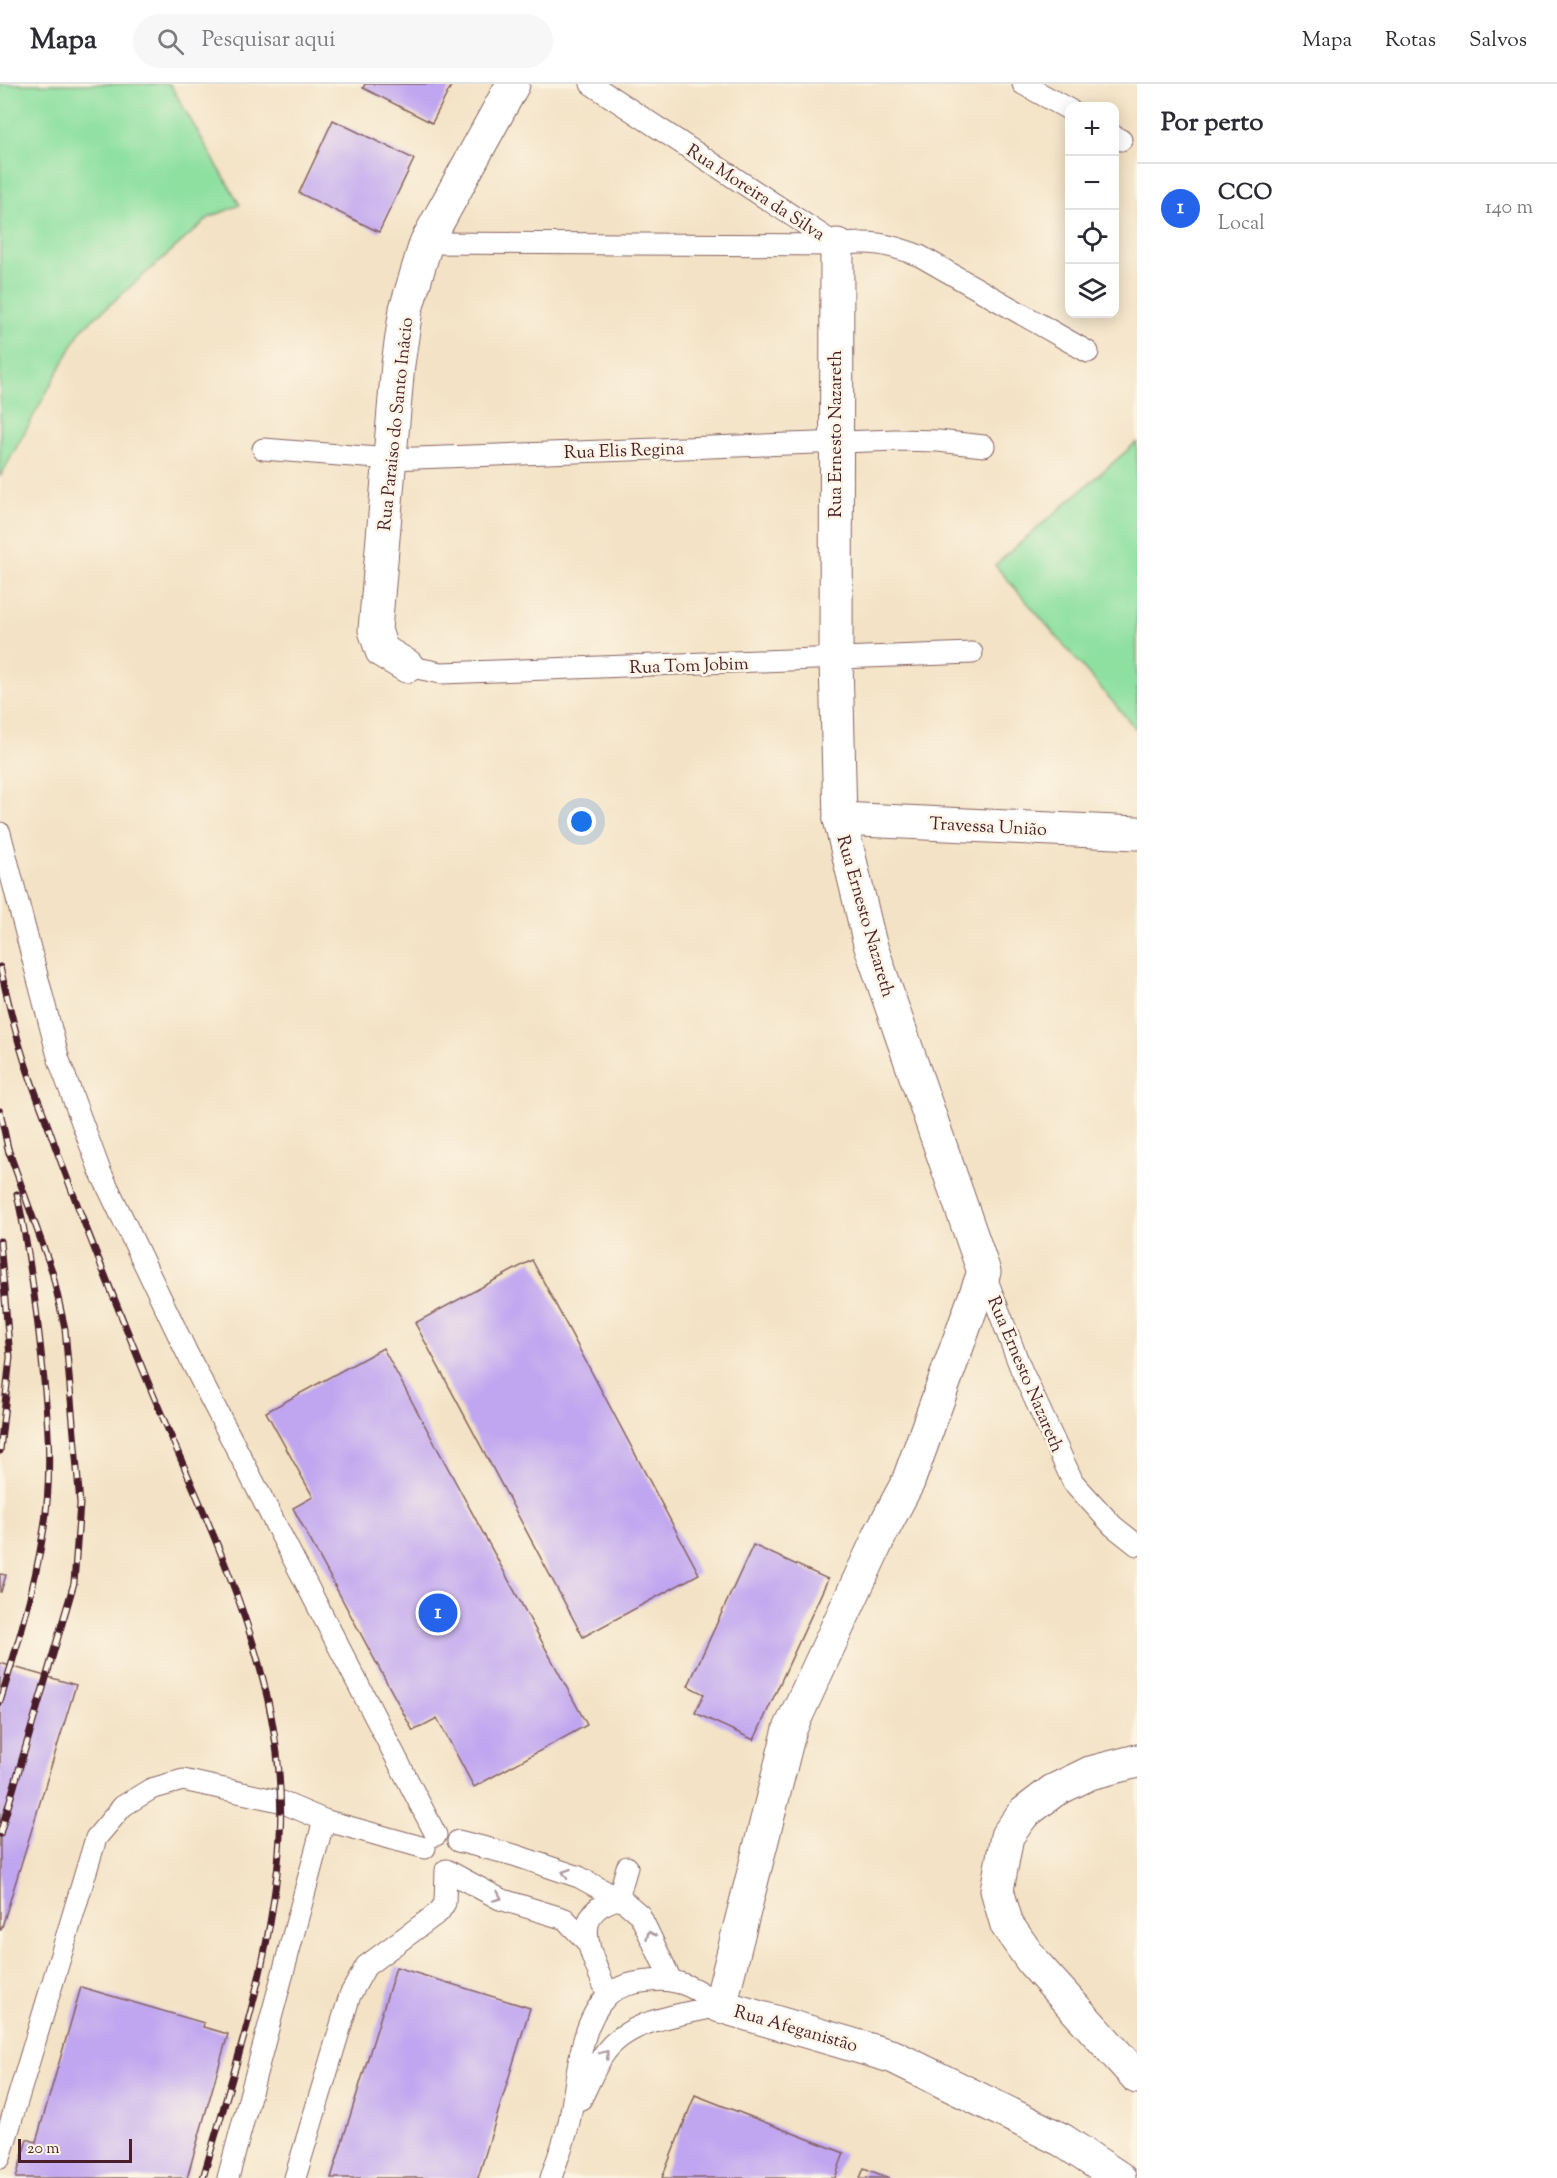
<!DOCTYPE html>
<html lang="pt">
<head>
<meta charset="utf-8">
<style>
	body { margin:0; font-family:"Sorts Mill Goudy",serif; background:#f7f7f7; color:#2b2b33 }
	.controls { position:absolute; right:18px; top:18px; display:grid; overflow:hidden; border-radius:12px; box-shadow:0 3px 15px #0003 }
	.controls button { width:54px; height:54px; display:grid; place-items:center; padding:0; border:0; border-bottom:2px solid #e1e1e2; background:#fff; color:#2b2b33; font:30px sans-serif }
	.scale { position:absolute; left:18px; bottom:15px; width:114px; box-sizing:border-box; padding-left:6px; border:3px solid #4a1f2b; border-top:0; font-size:16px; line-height:21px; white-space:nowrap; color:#4a1f2b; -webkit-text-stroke:4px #fcf5e5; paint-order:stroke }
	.you { position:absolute; left:582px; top:738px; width:21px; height:21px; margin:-15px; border:4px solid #fff; border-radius:50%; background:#1a73e8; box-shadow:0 0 0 9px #1a73e833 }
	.badge { display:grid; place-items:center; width:39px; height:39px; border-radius:50%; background:#2563eb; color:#fff; font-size:20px; font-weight:700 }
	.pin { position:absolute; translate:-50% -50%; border:3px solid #fff; box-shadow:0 2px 6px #0006 }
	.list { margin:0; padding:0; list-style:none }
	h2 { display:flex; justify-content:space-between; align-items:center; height:78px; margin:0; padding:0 24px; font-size:26px }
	h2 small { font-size:20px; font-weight:400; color:#7c7c81 }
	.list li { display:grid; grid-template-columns:39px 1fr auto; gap:18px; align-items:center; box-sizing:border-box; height:90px; padding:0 24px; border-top:2px solid #e1e1e2 }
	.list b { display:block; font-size:22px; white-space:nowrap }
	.list p { margin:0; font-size:20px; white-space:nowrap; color:#7c7c81 }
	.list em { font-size:20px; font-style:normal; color:#7c7c81 }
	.icon { flex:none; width:33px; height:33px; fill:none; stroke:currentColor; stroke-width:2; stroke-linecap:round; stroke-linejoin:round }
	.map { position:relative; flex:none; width:1137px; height:2094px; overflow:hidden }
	header { display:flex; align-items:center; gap:36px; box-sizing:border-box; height:84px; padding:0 30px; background:#fff; border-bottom:2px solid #e1e1e2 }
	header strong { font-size:28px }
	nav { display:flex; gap:33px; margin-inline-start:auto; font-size:21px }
	.search { width:420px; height:54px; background:#f7f7f7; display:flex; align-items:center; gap:15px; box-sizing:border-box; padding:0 21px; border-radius:33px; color:#7c7c81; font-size:22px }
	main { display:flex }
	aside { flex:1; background:#fff }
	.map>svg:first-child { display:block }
	.green { fill:#8ee0a1; stroke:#6c8066; stroke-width:1.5 }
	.building { fill:#c0a5f0 }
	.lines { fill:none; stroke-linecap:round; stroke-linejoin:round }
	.lane-casing { stroke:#856361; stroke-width:23 }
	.street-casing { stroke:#856361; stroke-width:35 }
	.lane { stroke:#fff; stroke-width:21 }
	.street { stroke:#fff; stroke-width:33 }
	.rail-casing { stroke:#4a1f2b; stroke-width:7 }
	.rail { stroke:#fcf5e5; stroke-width:4.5; stroke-dasharray:14; stroke-linecap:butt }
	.oneway { stroke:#ae9aa0 }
	.labels { text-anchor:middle; stroke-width:5; stroke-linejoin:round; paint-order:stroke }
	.street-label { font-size:18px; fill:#4a1f2b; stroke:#fcf5e5 }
</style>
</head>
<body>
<header>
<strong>Mapa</strong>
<div class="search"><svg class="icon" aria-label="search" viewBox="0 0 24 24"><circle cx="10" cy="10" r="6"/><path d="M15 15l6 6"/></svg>Pesquisar aqui</div>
<nav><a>Mapa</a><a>Rotas</a><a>Salvos</a></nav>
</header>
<main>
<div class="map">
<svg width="1137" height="2094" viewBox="0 0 1137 2094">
	<rect width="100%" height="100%" fill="#fcf5e5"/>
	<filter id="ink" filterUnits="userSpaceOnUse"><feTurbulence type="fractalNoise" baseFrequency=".0167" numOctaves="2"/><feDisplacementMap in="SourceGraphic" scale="12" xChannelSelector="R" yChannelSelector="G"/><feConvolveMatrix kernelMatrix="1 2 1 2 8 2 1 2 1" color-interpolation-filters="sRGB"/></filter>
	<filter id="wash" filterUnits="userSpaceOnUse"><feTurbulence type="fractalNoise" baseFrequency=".008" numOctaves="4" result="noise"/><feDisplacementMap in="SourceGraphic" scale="24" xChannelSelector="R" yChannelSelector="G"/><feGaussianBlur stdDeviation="1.35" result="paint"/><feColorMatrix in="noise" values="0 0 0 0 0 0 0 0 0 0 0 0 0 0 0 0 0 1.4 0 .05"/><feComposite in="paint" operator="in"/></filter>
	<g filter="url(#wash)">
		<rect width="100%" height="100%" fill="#f3e2c5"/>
		<!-- green -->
		<g class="green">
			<path d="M0 0H170L240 121 210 133 81 246 0 393Z"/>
			<path d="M1137 358V644L1136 645 995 481Z"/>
		</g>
		<g id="blocks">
			<!-- building -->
			<g class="building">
				<path d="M365 0H452L432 39 363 4Z"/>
				<path d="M333 36 414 75 379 148 299 109Z"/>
				<path d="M532 1176 699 1490 583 1553 415 1239Z"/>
				<path d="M383 1264 587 1641 474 1703 437 1634 413 1647 293 1424 313 1413 266 1328Z"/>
				<path d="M753 1461 828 1495 754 1656 695 1629 704 1610 688 1602Z"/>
				<path d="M0 1490 6 1491 1 1508H0Z"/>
				<path d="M0 1579 76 1601 1 1846H0Z"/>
				<path d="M396 1883 530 1924 478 2094H331Z"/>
				<path d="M81 1903 204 1939 203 1943 228 1950 187 2094H16L27 2055 36 2058Z"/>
				<path d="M695 2011 844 2069 835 2094H662Z"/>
				<path d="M864 2084 889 2094H860Z"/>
			</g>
		</g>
	</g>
	<g filter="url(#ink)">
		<use href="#blocks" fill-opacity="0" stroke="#856361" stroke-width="1.5"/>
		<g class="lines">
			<defs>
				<g id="lane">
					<path d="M591 0 837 161C870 156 889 160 920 172L1088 268"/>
					<path d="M1023 0 1070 26"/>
					<path d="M1114 52 1121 56"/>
					<path d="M426 159 836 161"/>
					<path d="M263 365 390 375 896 356 938 357 984 362"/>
					<path d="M407 582 441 589 972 569"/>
					<path d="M0 749 59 976 100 1087 187 1269 436 1751"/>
					<path d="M984 1188 1021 1285 1073 1398 1113 1442 1137 1461"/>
					<path d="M458 1757 514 1771 579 1793 626 1819 640 1831 671 1896"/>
					<path d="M618 1815 627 1783"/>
					<path d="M608 1911C595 1877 564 1829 618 1815"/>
					<path d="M581 2015C588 2001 594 1986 602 1973 625 1935 681 1931 720 1922"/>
					<path d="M0 2074 96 1754 123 1722 151 1705 183 1696 279 1717 324 1736 425 1764"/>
					<path d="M228 2094 324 1736"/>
					<path d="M295 2094 350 1911 366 1882 439 1828 445 1819 446 1786 500 1815 565 1835 589 1860"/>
					<path d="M551 2094C557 2075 565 2057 569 2038 578 1998 577 1943 607 1912 617 1902 636 1898 650 1897 678 1893 698 1905 720 1922"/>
				</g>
				<g id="street">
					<path d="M837 161 836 576 840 735 870 860 984 1188 908 1398 881 1449 790 1645 720 1922 894 1973 1062 2056 1119 2094"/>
					<path d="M407 582 382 567 375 546 398 280 406 225 426 159 513 0"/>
					<path d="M840 735 1137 749"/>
					<path d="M1137 1677 1090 1689 1053 1707 1023 1730 1007 1752 997 1806 1007 1841 1033 1878 1137 1993"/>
				</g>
			</defs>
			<!-- lane casing -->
			<use href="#lane" class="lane-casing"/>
			<!-- street casing -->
			<use href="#street" class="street-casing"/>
			<!-- lane -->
			<use href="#lane" class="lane"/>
			<!-- street -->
			<use href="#street" class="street"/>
			<defs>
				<g id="rail">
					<path d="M0 883C7 911 13 941 22 969 31 1000 44 1029 54 1059 84 1141 117 1222 150 1303 209 1446 289 1593 280 1752 274 1870 235 1982 203 2094"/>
					<path d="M0 1027 9 1069"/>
					<path d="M0 1157 10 1273 0 1367"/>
					<path d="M0 1618C17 1563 34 1507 43 1450 53 1393 48 1334 42 1277 36 1220 29 1166 17 1110"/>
					<path d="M0 1750 74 1499 80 1420 65 1245 52 1187 7 1062"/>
				</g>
			</defs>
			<!-- rail casing -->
			<use href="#rail" class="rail-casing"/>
			<!-- rail -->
			<use href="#rail" class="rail"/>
		</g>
		<!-- one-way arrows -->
		<defs><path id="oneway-chevron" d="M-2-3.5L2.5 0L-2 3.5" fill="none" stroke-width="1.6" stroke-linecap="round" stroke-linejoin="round" transform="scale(1.5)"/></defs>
		<g class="oneway">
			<use href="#oneway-chevron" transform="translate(566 1789) rotate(-161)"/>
			<use href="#oneway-chevron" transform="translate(498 1813) rotate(24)"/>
			<use href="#oneway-chevron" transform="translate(650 1851) rotate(-115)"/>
			<use href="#oneway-chevron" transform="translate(605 1970) rotate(-52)"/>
		</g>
	</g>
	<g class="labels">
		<!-- street labels -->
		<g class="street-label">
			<text transform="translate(756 108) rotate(33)" y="6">Rua Moreira da Silva</text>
			<text transform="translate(395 340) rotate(-84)" y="6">Rua Paraiso do Santo Inâcio</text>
			<text transform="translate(835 350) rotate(-90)" y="6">Rua Ernesto Nazareth</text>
			<text transform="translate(624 366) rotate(-2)" y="6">Rua Elis Regina</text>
			<text transform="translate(689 581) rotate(-2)" y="6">Rua Tom Jobim</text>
			<text transform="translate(988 742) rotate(3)" y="6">Travessa União</text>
			<text transform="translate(866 832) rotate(74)" y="6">Rua Ernesto Nazareth</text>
			<text transform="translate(1026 1290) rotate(67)" y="6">Rua Ernesto Nazareth</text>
			<text transform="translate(796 1944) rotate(16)" y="6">Rua Afeganistão</text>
		</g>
	</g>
</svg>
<div class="controls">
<button>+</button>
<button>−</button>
<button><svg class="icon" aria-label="locate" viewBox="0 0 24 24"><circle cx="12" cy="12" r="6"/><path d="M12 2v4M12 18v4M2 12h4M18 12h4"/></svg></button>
<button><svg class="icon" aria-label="layers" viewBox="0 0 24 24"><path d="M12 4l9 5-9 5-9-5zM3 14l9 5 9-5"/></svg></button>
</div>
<div class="scale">20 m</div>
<div class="you"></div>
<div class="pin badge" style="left:438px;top:1529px">1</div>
</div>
<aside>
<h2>Por perto<small></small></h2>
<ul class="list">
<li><span class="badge">1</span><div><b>CCO</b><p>Local</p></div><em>140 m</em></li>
</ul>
</aside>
</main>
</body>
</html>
